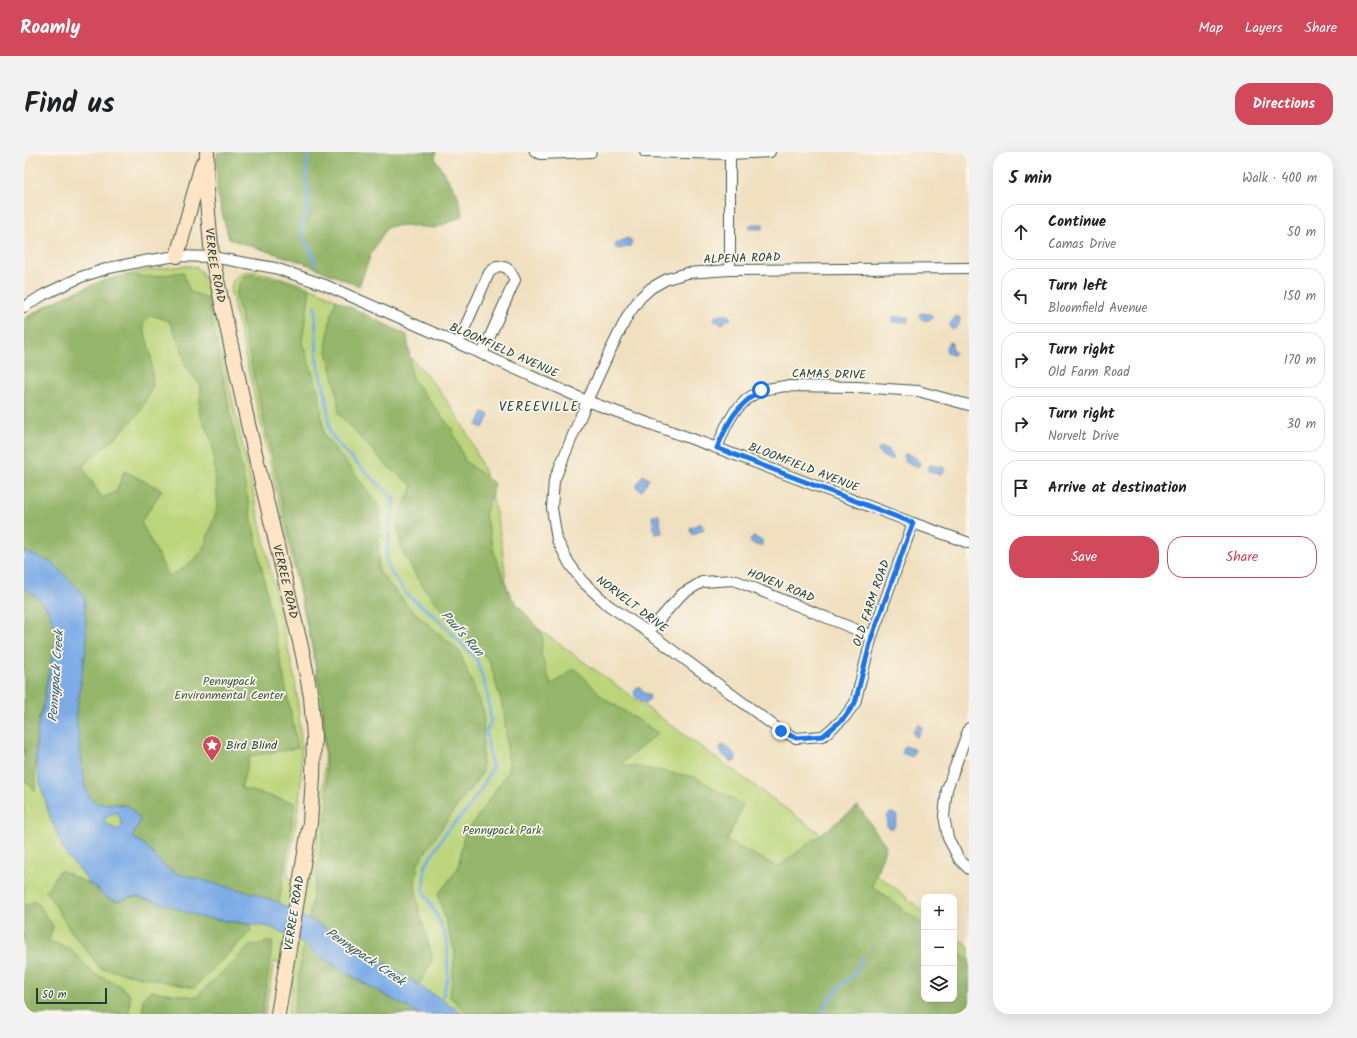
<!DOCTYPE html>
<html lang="en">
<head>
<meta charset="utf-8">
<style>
	body { margin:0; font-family:Kalam,sans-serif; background:#f2f2f2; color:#202124 }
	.controls { position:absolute; right:12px; bottom:12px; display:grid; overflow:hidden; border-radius:8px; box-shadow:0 4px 16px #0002 }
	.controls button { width:36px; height:36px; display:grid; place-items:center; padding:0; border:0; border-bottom:1px solid #e0e0e0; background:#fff; color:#202124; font:20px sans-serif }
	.scale { position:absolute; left:12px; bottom:10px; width:71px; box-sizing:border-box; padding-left:4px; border:2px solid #1f3d34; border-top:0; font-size:11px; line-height:14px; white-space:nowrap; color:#1f3d34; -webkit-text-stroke:3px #fbf7ec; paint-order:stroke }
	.stop { position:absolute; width:12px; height:12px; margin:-9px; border:3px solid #1a73e8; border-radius:50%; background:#fff }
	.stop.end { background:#1a73e8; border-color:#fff; box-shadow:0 1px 4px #0008 }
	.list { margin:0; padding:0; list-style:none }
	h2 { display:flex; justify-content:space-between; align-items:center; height:52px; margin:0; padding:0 16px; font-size:17px }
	h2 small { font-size:13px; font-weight:400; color:#757577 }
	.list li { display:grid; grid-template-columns:26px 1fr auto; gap:12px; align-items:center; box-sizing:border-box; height:56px; margin:0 8px 8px; padding:0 8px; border:1px solid #e0e0e0; border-radius:16px }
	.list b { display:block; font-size:15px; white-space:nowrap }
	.list p { margin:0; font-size:13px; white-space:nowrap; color:#757577 }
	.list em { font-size:13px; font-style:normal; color:#757577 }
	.actions { display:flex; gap:8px; padding:12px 16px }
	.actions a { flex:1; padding:9px 0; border:1px solid #d1495b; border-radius:16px; text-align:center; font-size:14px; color:#d1495b }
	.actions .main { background:#d1495b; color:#fff }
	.icon { flex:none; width:22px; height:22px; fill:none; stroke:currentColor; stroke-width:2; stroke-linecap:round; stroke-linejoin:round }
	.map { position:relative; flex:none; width:945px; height:862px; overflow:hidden; border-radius:16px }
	header { display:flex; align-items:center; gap:24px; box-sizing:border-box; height:56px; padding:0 20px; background:#d1495b; color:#fff }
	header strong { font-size:19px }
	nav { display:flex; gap:22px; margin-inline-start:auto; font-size:14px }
	.intro { display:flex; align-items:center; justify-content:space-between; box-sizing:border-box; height:96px; padding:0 24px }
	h1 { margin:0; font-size:28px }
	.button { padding:10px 18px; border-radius:16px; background:#d1495b; color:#fff; font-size:14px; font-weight:700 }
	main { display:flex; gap:24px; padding:0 24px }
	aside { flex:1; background:#fff; border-radius:16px; box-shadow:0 4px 16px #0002 }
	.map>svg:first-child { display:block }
	.green { fill:#bcd57a; stroke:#6e8957 }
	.forest { fill:#95b66a; stroke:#5a7a4f; fill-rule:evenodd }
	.water { fill:#7cabe6; stroke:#4e748d; fill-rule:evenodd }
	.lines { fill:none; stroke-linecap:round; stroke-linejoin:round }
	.stream { stroke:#7cabe6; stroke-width:3 }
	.minor-casing { stroke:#3e5549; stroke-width:12 }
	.secondary-casing { stroke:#3e5549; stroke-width:16 }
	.minor { stroke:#fff; stroke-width:10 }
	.secondary { stroke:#ffe4c6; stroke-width:14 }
	.route { stroke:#1a73e8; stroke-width:5 }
	.labels { text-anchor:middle; stroke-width:3.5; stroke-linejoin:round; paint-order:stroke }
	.street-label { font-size:12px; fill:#1f3d34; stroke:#fbf7ec }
	.park-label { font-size:12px; fill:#3e5b42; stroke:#fbf7ec }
	.poi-label { font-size:12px; fill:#1f3d34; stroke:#fbf7ec; text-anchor:start }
	.neighbourhood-label { font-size:13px; letter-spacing:1px; fill:#1f3d34; stroke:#fbf7ec }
	.water-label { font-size:13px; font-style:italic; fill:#3b5e69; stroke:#fbf7ec }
</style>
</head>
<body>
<header>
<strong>Roamly</strong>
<nav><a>Map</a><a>Layers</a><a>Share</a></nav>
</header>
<div class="intro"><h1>Find us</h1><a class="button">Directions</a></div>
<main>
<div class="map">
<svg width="945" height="862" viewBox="0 0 945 862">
	<rect width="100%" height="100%" fill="#fbf7ec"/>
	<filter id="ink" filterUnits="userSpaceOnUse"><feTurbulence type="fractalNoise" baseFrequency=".025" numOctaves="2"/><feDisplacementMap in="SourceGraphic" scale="8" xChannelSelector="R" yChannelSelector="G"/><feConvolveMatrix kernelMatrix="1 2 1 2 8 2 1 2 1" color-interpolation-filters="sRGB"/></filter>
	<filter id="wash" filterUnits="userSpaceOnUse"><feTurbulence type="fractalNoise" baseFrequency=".012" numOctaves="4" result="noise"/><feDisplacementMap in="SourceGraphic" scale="16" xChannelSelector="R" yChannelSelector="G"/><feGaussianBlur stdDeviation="0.9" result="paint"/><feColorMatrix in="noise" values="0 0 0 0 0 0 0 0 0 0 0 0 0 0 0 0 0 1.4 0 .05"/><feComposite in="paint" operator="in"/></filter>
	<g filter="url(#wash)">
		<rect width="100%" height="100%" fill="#f0e0c0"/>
		<!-- green -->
		<path class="green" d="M160 114C174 114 177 116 182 130L271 528C275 562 279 595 277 629 275 661 267 692 263 724L283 736C291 701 298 663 300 627 302 582 296 536 287 491L207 141C206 133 210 123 220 120 236 116 294 137 309 146 316 151 322 158 329 164 350 178 372 191 390 209 405 224 419 243 431 261 471 324 478 381 484 453L512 475 871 736 900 760V847H930V784L945 794V862H264L270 822 250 809 241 862H0V167C49 136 101 118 160 114Z"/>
		<!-- forest -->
		<g class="forest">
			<path d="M193 0H412L411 7 433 41 439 64 411 76 380 73 363 75 347 102 335 134 278 110 205 87 193 42Z"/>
			<path d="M159 120 166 140 183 145 274 596 226 604 217 636 271 651 255 751 231 742 154 722 140 714 119 691 112 688 109 684C111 678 115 674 116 667L98 652H74L69 649 65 644 61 635 52 561 63 490 0 399V169L23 154 75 130 101 123 127 125ZM127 163 145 169 156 192 163 216 177 234 175 260 188 290 194 354 179 398 167 410 153 420 145 424 117 370 138 338 100 319 92 340 78 346 58 314 90 287 114 263 129 234 127 204 119 172Z"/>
			<path d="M227 123 259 128 286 138 278 190 295 242 300 283 335 327 356 355 354 419 387 457 435 499 460 560 458 621 423 668 394 711 391 733 394 754 409 808 395 833 332 793 285 767 304 654 299 546 256 341 212 144 214 134 219 124Z"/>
			<path d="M312 148 383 183 388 226 428 277 441 309 471 332 461 362 471 404 487 445 519 483 517 501 527 533 551 516 580 546 634 581 597 612 671 625 719 653 703 689 754 715 834 654 862 694 848 734 900 773V847H930V796L945 808V862H444L426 845 431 800 414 743 434 716 440 684 485 618 480 560 466 510 425 466 396 431 378 399 372 369 389 334 362 313 315 262 312 236 302 196 307 162Z"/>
			<path d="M0 436 10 443 25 459 33 485 23 529 19 555 15 567 12 589 11 639 0 628Z"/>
			<path d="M36 718 70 734 81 745 85 747 94 749 106 745H114L140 752 176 765 228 773 227 779 170 836 76 816 44 775 22 739Z"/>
			<path d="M12 749 29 774 25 789 47 797 68 821 95 833 106 843 105 862H0V753Z"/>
			<path d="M249 789 238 862H119V846L126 839 172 845 226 794Z"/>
			<path d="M280 791C314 820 356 840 395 862H269Z"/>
		</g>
		<!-- water -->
		<g class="water">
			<path d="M729 72H739V77H726V73Z"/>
			<path d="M604 86 608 89 607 94 595 97 592 96 591 93 593 91Z"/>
			<path d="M898 161 903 162H906L909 165C905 170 898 169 895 164L896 162Z"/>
			<path d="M694 163H704L707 166 705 168 700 169 699 172H697L694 170 690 169V166Z"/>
			<path d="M932 164 936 166 935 172 932 176 928 177 926 176V172Z"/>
			<rect x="869" y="165" width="15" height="5"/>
			<path d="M925 190 928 191V197L931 201 929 203 923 201 922 195Z"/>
			<path d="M459 260 465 263 459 276 453 273Z"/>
			<path d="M856 296C863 295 866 300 869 305V307C864 308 856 304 854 299Z"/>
			<path d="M882 302C889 303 892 306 896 311L895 314H888L885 310 881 309 879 304Z"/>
			<path d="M906 313 919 315 921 318 916 323C912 321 908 321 904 319Z"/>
			<path d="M619 323 625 327 618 339 612 335Z"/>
			<path d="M635 363 638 381 631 382 628 364Z"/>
			<path d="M677 371 680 377 668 383 666 376Z"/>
			<path d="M729 385 738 388V393L735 394 727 391 726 388Z"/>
			<path d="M0 399 29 411 60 443 63 490 52 561 61 635 65 644 69 649 74 652H90L105 654 116 667C115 674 111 678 109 684L112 688 119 691 140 714 154 722 231 742 255 751 332 793 440 862H395L336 829 297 805 280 791 246 775 176 765 140 752 114 745H106L94 749 81 745 73 736 65 731 57 719 41 702 26 665 15 627 12 608V589L15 567 19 555 23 529 33 485 25 459 10 443 0 436ZM92 660C96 665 98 669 98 675L94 678 81 671 80 667Z"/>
			<path d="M613 535H616L620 541 625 542 626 546 623 550 620 551 611 544 610 541Z"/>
			<path d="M894 572 896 573 898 575 894 584 892 585 889 581 892 574Z"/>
			<path d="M700 592 712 604 711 609H706L703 605 699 604 696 597 698 593Z"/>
			<path d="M881 594 891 598 888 605 878 601Z"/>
			<path d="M866 661 871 662 873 664 871 674 869 676H865L863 674 864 663Z"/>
		</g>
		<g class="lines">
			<!-- stream -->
			<g class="stream">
				<path d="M284 0 282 27 285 49 277 79 289 104 291 112"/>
				<path d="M291 154 293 210 302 244 306 281 320 299 370 347 362 406 367 420 382 442 413 466 453 508 463 540 467 569 462 580 468 616 457 637 442 659 422 680 401 714 399 738 413 764 423 789 424 825 417 850"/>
				<path d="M802 862 799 856 816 834 827 826 839 806"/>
			</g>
		</g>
	</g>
	<g filter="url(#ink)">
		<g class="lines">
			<defs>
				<g id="minor">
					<path d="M511 0 517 2 567 0"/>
					<path d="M621 0 706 2 746 0"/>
					<path d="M706 118V2"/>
					<path d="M0 155 19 143 57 125 85 116 120 109 153 104 188 105 251 116 301 133 458 202 563 249 693 296 889 371 945 391"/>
					<path d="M434 191 465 121 473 114C484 114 486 118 491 128L458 202"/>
					<path d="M693 296 702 274 711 259 723 247 737 238 761 234 833 235 894 239 945 253"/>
					<path d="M889 371 848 484 831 551 820 566 799 584 772 586 757 579 624 480 584 453 558 429 545 411 533 388 528 356 530 329 563 249 585 201 604 163 616 146 627 136 643 127 663 121 706 118 945 116"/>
					<path d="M624 480 658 442 678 430 710 428 848 484"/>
					<path d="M945 576 923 637 920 664 924 686 935 707 945 717"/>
				</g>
				<g id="secondary">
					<path id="s1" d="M183 0 182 38 188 105 224 272 279 503 287 545 290 585 289 625 286 671 254 862"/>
					<path d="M153 104 178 12"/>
				</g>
			</defs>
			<!-- minor casing -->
			<use href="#minor" class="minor-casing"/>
			<!-- secondary casing -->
			<use href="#secondary" class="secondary-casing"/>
			<!-- minor -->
			<use href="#minor" class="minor"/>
			<!-- secondary -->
			<use href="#secondary" class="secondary"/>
		</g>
	</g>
	<g class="lines" filter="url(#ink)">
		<!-- route -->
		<path class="route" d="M737 238C711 255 705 268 693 296L889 371 848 484 831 551 820 566 799 584 772 586 757 579"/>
	</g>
	<!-- icons -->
	<defs>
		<symbol id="sight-pin" viewBox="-11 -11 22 30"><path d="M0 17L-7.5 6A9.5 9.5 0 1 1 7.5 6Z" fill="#d1495b" stroke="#fbf7ec"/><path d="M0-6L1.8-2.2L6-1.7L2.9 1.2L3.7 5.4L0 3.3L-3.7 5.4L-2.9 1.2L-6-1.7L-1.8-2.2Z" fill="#fff"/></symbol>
	</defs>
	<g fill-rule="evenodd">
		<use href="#sight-pin" x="177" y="582" width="22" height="30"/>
	</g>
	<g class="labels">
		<!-- street labels -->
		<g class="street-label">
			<text transform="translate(718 106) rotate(-2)" y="4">ALPENA ROAD</text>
			<text dy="4" stroke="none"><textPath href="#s1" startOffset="114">VERREE ROAD</textPath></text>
			<text transform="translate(480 198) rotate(24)" y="4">BLOOMFIELD AVENUE</text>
			<text transform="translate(805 222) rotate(1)" y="4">CAMAS DRIVE</text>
			<text transform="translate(780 315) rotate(21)" y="4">BLOOMFIELD AVENUE</text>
			<text dy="4" stroke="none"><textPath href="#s1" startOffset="438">VERREE ROAD</textPath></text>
			<text transform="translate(757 433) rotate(22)" y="4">HOVEN ROAD</text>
			<text transform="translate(847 451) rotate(-71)" y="4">OLD FARM ROAD</text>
			<text transform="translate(608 452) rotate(37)" y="4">NORVELT DRIVE</text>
			<text transform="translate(270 761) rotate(-81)" y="4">VERREE ROAD</text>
		</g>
		<!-- park labels -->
		<g class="park-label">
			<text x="205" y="533">Pennypack<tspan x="205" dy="14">Environmental Center</tspan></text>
			<text x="478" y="682">Pennypack Park</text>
		</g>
		<!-- poi labels -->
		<g class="poi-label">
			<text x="202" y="597">Bird Blind</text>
		</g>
		<!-- neighbourhood labels -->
		<g class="neighbourhood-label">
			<text x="515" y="259">VEREEVILLE</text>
		</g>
		<!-- water labels -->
		<g class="water-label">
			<text transform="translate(439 481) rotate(48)" y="5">Paul's Run</text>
			<text transform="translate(31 524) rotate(-86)" y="5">Pennypack Creek</text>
			<text transform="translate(342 804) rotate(34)" y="5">Pennypack Creek</text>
		</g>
	</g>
</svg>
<div class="controls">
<button>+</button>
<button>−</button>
<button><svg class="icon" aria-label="layers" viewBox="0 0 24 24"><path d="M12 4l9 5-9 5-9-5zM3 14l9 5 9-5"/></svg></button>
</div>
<div class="scale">50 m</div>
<div class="stop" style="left:737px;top:238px"></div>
<div class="stop end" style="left:757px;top:579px"></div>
</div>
<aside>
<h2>5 min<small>Walk · 400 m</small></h2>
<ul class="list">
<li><svg class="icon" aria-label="ahead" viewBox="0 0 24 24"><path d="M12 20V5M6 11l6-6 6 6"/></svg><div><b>Continue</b><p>Camas Drive</p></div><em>50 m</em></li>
<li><svg class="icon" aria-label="left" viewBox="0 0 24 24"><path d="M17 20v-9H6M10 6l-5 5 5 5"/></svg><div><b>Turn left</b><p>Bloomfield Avenue</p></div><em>150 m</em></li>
<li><svg class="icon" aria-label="right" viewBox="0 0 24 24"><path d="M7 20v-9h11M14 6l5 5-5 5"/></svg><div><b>Turn right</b><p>Old Farm Road</p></div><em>170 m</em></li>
<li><svg class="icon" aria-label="right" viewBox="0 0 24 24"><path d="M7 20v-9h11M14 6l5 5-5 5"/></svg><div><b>Turn right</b><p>Norvelt Drive</p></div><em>30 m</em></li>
<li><svg class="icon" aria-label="arrive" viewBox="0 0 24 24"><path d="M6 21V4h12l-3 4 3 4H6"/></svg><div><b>Arrive at destination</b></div></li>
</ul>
<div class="actions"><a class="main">Save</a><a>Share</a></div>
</aside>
</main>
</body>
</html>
